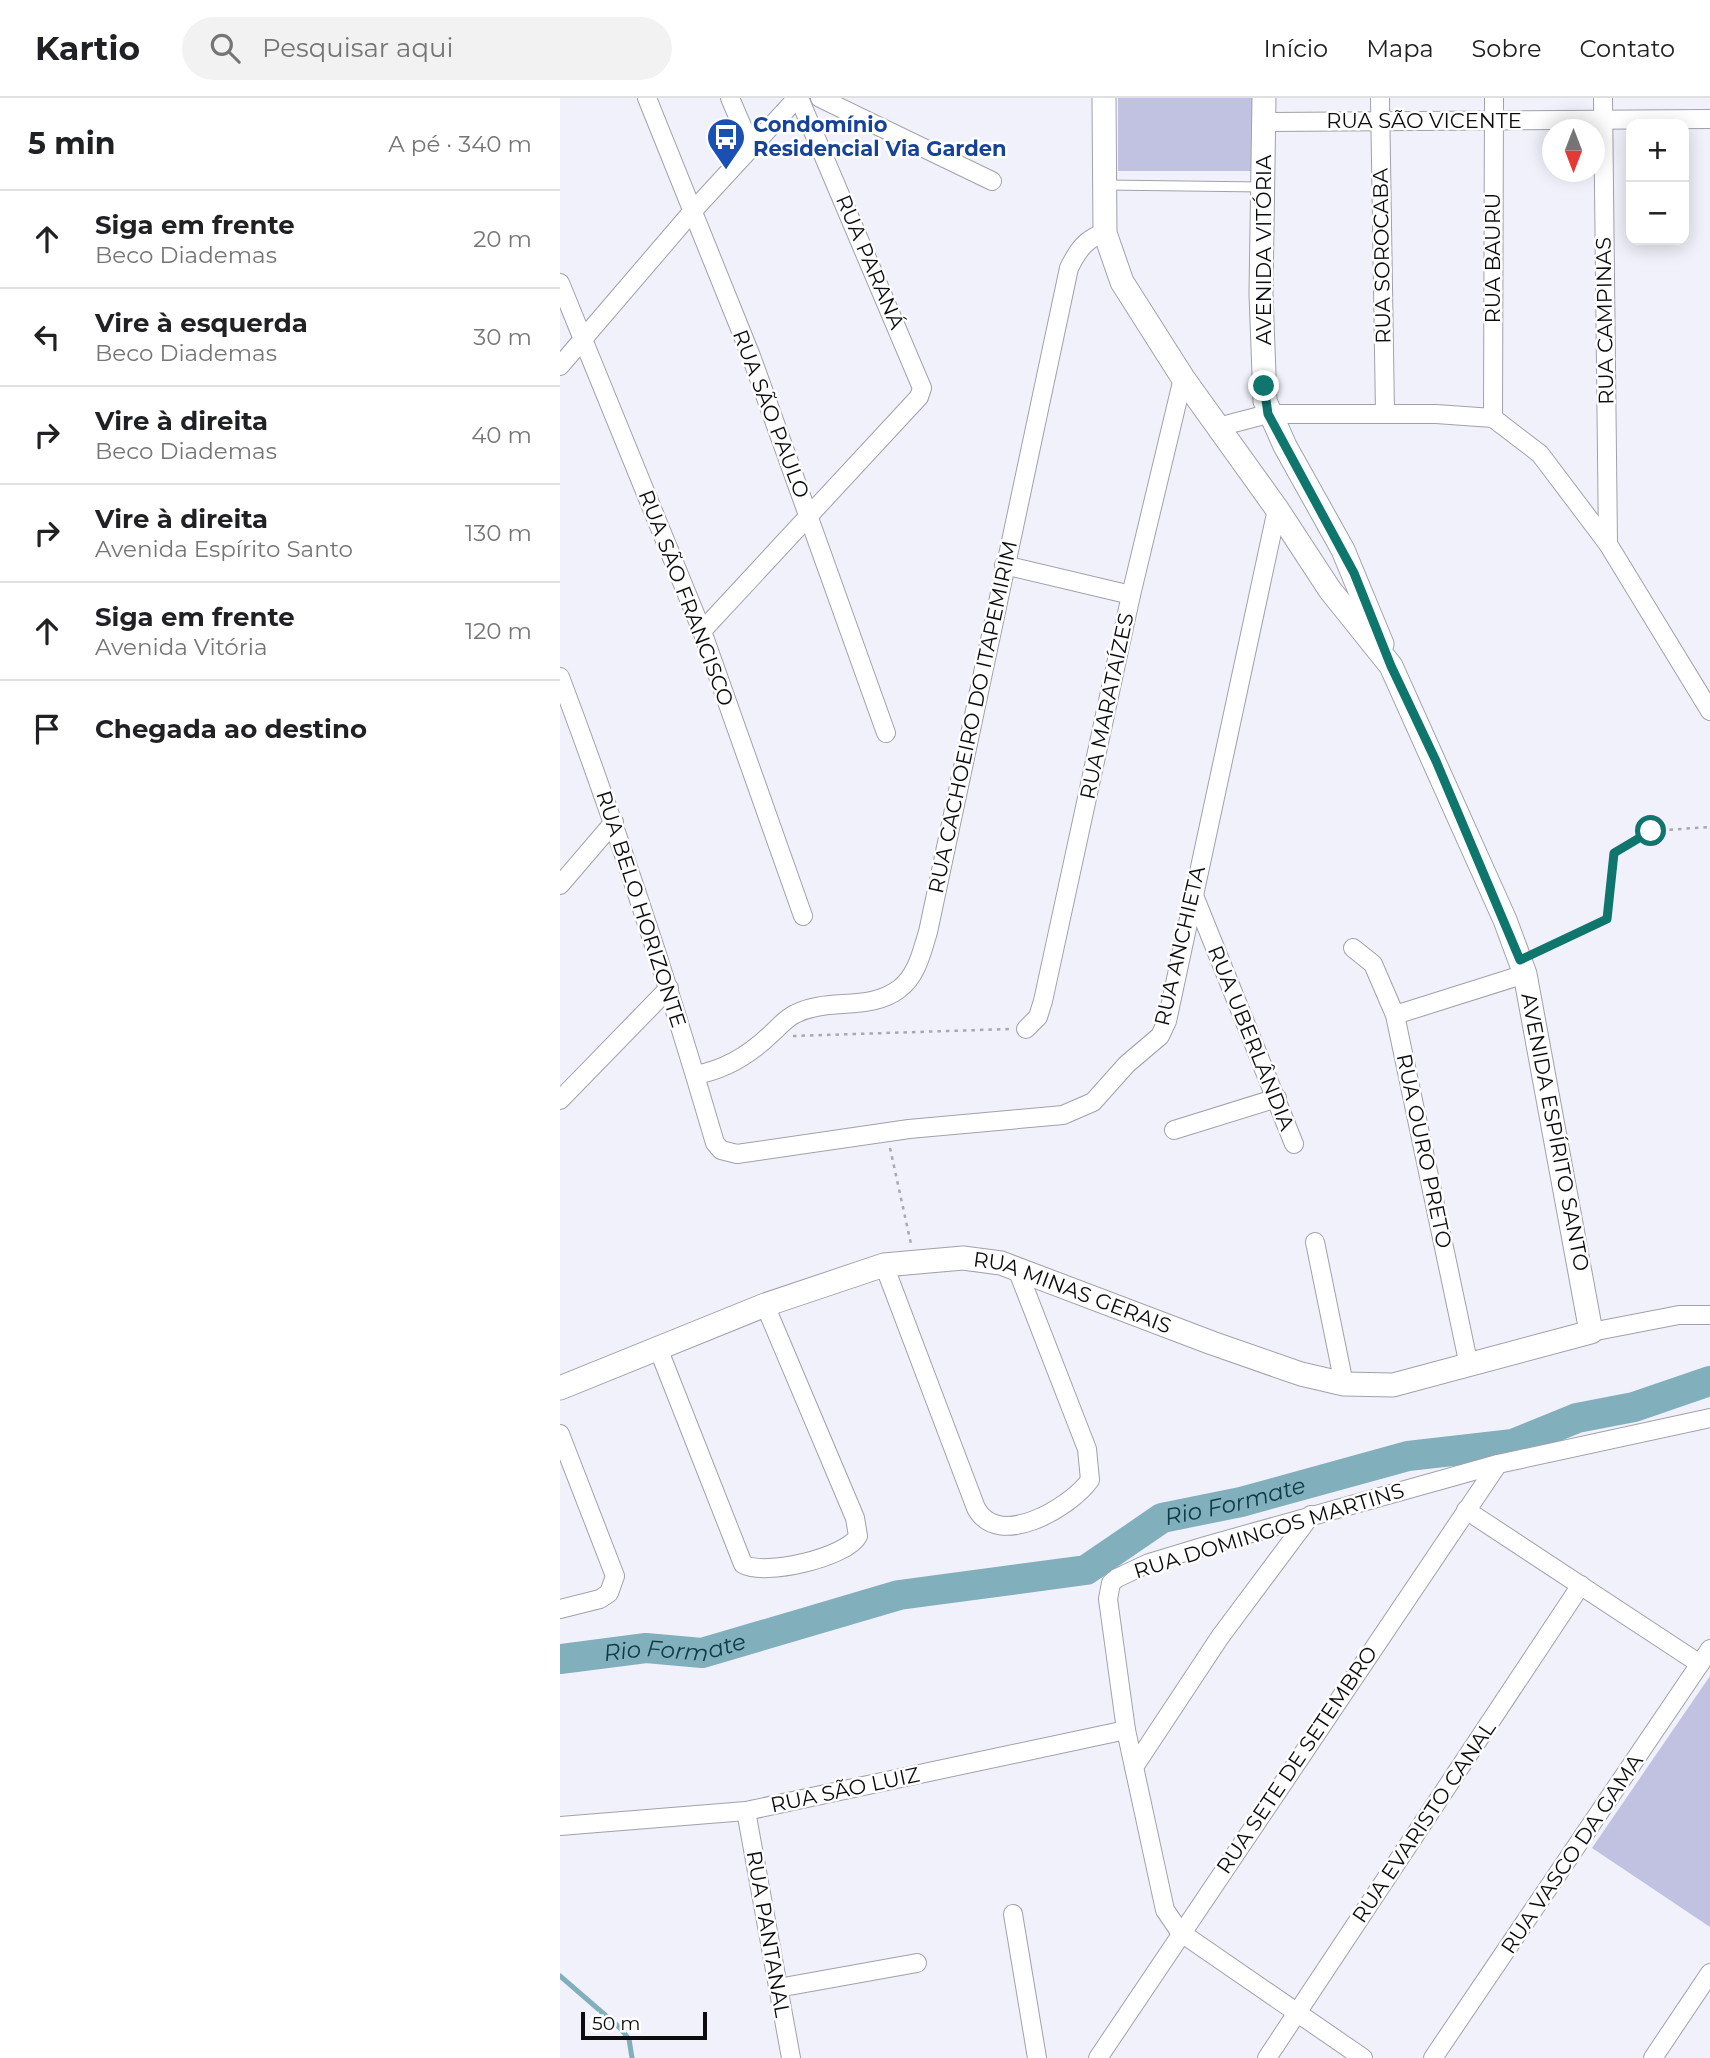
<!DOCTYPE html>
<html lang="pt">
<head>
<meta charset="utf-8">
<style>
	body { margin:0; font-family:Montserrat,sans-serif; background:#f2f2f2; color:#202124 }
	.controls { position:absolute; right:21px; top:21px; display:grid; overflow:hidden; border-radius:14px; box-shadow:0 4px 18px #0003 }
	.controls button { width:63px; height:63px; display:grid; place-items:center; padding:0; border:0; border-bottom:2px solid #e0e0e0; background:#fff; color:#202124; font:35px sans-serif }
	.compass { position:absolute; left:982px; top:21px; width:63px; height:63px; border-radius:50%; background:#fff; box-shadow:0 4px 18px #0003; rotate:180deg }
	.scale { position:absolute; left:21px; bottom:18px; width:126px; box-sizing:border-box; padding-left:7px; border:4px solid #0c0c0f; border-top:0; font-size:19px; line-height:24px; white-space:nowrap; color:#0c0c0f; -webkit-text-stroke:5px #fff; paint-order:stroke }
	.stop { position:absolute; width:21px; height:21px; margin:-16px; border:5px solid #0f766e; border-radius:50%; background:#fff }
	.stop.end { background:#0f766e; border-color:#fff; box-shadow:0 2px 7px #0008 }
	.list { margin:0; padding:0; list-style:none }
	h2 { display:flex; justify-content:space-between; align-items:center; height:91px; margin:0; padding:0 28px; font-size:30px }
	h2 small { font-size:23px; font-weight:400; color:#757577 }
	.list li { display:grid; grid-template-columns:46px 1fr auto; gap:21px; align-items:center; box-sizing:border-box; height:98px; padding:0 28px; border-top:2px solid #e0e0e0 }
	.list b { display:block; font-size:26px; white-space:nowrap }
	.list p { margin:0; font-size:23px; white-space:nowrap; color:#757577 }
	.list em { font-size:23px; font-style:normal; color:#757577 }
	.icon { flex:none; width:38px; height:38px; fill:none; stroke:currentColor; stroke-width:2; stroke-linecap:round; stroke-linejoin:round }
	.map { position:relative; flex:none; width:1150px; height:1960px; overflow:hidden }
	header { display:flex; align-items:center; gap:42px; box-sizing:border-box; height:98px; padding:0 35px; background:#fff; border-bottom:2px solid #e0e0e0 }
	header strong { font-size:33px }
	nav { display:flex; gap:38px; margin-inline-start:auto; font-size:24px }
	.search { width:490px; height:63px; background:#f2f2f2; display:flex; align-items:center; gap:18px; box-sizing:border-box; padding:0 24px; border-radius:38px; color:#757577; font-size:26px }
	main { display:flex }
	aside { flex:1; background:#fff }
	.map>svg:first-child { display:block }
	.green { fill:#c1c2e1 }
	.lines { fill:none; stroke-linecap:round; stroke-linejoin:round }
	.stream { stroke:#81afbb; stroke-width:5 }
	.river { stroke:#81afbb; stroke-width:30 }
	.service-casing { stroke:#a0a1aa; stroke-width:11 }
	.minor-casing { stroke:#a0a1aa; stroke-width:20 }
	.tertiary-casing { stroke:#a0a1aa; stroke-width:25 }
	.path { stroke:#a8a8b0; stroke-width:2.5; stroke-dasharray:3.5 5; stroke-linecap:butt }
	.service { stroke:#fff; stroke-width:9 }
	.minor { stroke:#fff; stroke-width:18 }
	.tertiary { stroke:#fff; stroke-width:23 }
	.route { stroke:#0f766e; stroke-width:9 }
	.labels { text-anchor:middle; stroke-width:5; stroke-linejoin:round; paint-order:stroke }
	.street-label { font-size:21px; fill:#0c0c0f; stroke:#fff }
	.transit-label { font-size:21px; font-weight:bold; fill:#164399; stroke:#fff; text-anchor:start }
	.water-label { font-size:23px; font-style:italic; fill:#0d3a43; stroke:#fff }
</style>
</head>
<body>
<header>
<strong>Kartio</strong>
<div class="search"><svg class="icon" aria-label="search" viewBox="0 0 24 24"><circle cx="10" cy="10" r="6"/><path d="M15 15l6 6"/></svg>Pesquisar aqui</div>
<nav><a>Início</a><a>Mapa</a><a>Sobre</a><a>Contato</a></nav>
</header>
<main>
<aside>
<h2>5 min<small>A pé · 340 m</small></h2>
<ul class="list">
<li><svg class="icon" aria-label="ahead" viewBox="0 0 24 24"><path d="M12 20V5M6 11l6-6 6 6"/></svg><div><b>Siga em frente</b><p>Beco Diademas</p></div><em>20 m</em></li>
<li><svg class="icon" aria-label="left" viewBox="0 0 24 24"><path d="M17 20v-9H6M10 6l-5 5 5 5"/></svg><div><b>Vire à esquerda</b><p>Beco Diademas</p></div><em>30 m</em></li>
<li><svg class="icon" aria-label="right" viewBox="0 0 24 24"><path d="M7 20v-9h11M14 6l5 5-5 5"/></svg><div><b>Vire à direita</b><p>Beco Diademas</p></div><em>40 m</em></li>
<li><svg class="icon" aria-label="right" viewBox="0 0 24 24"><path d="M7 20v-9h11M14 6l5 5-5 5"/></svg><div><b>Vire à direita</b><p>Avenida Espírito Santo</p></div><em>130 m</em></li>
<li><svg class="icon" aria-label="ahead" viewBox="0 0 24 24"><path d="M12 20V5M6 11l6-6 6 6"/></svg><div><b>Siga em frente</b><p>Avenida Vitória</p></div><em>120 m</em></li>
<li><svg class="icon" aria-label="arrive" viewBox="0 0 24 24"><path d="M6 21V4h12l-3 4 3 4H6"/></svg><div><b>Chegada ao destino</b></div></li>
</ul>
</aside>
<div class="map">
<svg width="1150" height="1960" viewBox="0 0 1150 1960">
	<rect width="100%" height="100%" fill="#f1f1fb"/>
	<!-- green -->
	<g class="green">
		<rect x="558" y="0" width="134" height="73"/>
		<path d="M1150 1578V1829L1032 1750Z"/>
	</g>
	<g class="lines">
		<!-- stream -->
		<path class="stream" d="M0 1878 59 1929 69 1941 72 1960"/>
		<!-- river -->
		<path class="river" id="s1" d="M0 1561 86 1550 142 1555 339 1497 526 1472 602 1420 681 1404 848 1358 953 1346 1017 1320 1074 1309 1150 1283"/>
		<defs>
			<path id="service" d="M546 87 703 89"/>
			<g id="minor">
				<path d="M87 0 191 258 326 635"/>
				<path d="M170 0 191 49"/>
				<path d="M260 0 432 83"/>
				<path d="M820 0 825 315"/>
				<path d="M1043 0 1048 446"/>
				<path d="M704 24 1150 21"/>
				<path d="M0 185 142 533 243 818"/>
				<path d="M0 268 131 115 237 0"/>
				<path d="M933 320 934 0"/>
				<path d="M658 329 708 316H876L933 320 980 356 1048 446 1150 613"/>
				<path d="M444 467 571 497"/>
				<path d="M142 533 359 299 362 290 239 0"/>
				<path d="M0 579C58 733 109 887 155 1045L161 1052 177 1056 349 1031 503 1017 533 1004 567 966 600 938 607 923 717 411"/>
				<path d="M0 787 54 724"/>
				<path d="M633 795 734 1046"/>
				<path d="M793 850 813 866 835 917 909 1268"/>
				<path d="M835 917 965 876"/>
				<path d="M466 931 478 919 483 903 571 497 623 280"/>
				<path d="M135 977C164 972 189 957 210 937 218 930 225 921 235 916 267 899 309 914 339 891 357 878 362 853 368 834L509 170C518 152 526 140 545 135"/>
				<path d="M0 1002 109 890"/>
				<path d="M614 1032 717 1000"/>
				<path d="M755 1144 784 1286"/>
				<path d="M324 1167 416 1410C438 1452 510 1410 530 1382L527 1351 457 1171"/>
				<path d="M1031 1234 1119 1217H1150"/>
				<path d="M98 1250 183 1466C204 1479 287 1459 298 1438L295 1420 205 1207"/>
				<path d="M0 1336 55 1478 49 1495 40 1501 0 1511"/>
				<path d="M906 1412 1140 1566"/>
				<path d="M574 1669 660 1539 751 1417"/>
				<path d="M186 1713 231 1960"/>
				<path d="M0 1728 186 1713 566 1632"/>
				<path d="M453 1816 477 1960"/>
				<path d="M218 1890 357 1865"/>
				<path d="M538 1960 938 1366"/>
				<path d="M707 1960 1021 1487"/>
				<path d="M803 1960 620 1834 605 1812 566 1632 548 1501 551 1485 557 1480 589 1465 645 1448 938 1366 1150 1320"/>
				<path d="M873 1960 1150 1551"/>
				<path d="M1093 1960 1150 1875"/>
			</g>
			<g id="tertiary">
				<path d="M704 0 701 196 705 303 725 348 783 452 822 546"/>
				<path id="s2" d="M0 1290 205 1207 324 1167 403 1160 441 1165 652 1245 741 1276 784 1286 833 1287 1031 1234 965 876 945 822 831 568 770 492 717 411 623 280 562 184 545 135 544 0"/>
			</g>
		</defs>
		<!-- service casing -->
		<use href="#service" class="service-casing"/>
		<!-- minor casing -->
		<use href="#minor" class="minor-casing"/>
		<!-- tertiary casing -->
		<use href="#tertiary" class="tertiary-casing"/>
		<!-- path -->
		<g class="path">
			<path d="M978 853 1047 821 1054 755 1091 733 1150 729"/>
			<path d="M233 938 450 931"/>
			<path d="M330 1050 351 1146"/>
		</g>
		<!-- service -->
		<use href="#service" class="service"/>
		<!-- minor -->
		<use href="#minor" class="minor"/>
		<!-- tertiary -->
		<use href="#tertiary" class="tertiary"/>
	</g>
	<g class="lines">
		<!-- route -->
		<path class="route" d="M704 288 708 316 794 475 831 568 876 663 960 862 1047 821 1054 755 1091 733"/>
	</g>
	<!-- icons -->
	<defs>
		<symbol id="bus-pin" viewBox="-11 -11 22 30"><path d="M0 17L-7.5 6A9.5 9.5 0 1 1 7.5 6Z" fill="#1a4fb4" stroke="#fff"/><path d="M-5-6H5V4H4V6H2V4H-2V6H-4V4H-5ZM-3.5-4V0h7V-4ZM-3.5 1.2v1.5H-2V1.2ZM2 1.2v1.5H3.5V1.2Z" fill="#fff"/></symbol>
	</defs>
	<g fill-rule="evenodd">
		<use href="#bus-pin" x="144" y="17" width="44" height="60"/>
	</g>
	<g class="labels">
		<!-- street labels -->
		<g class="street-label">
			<text x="864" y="30">RUA SÃO VICENTE</text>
			<text transform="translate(704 152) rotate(-90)" y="7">AVENIDA VITÓRIA</text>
			<text transform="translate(822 158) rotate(-91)" y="7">RUA SOROCABA</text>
			<text transform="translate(933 160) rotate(-90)" y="7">RUA BAURU</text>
			<text transform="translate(310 164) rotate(67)" y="7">RUA PARANÁ</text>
			<text transform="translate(1045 223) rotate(-91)" y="7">RUA CAMPINAS</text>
			<text transform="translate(211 316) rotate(69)" y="7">RUA SÃO PAULO</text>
			<text transform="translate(126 500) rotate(69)" y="7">RUA SÃO FRANCISCO</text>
			<text transform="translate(547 608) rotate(-78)" y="7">RUA MARATAÍZES</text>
			<text transform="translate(413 619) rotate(-78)" y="7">RUA CACHOEIRO DO ITAPEMIRIM</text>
			<text transform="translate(81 811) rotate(72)" y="7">RUA BELO HORIZONTE</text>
			<text transform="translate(620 848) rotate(-77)" y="7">RUA ANCHIETA</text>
			<text transform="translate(691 940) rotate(68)" y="7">RUA UBERLÂNDIA</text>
			<text transform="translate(995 1034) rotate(79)" y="7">AVENIDA ESPÍRITO SANTO</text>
			<text transform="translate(864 1053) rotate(78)" y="7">RUA OURO PRETO</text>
			<text dy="7" stroke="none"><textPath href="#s2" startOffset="541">RUA MINAS GERAIS</textPath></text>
			<text transform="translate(709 1433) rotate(-17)" y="7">RUA DOMINGOS MARTINS</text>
			<text transform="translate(737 1662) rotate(-56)" y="7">RUA SETE DE SETEMBRO</text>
			<text transform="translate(285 1692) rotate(-12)" y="7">RUA SÃO LUIZ</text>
			<text transform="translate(864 1724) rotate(-56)" y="7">RUA EVARISTO CANAL</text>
			<text transform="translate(1012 1756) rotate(-56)" y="7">RUA VASCO DA GAMA</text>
			<text transform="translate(208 1836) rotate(80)" y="7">RUA PANTANAL</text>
		</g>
		<!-- transit labels -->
		<g class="transit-label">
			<text x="193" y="34">Condomínio<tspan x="193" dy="24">Residencial Via Garden</tspan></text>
		</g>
		<!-- water labels -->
		<g class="water-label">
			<text dy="8" stroke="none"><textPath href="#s1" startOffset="704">Rio Formate</textPath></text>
			<text dy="8" stroke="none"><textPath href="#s1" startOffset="116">Rio Formate</textPath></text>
		</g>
	</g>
</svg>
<div class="controls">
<button>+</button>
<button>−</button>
</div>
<svg class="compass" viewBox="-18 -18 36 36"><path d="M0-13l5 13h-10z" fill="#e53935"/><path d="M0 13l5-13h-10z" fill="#757577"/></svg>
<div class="scale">50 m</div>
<div class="stop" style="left:1091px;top:733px"></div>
<div class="stop end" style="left:704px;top:288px"></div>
</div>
</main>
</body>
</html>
